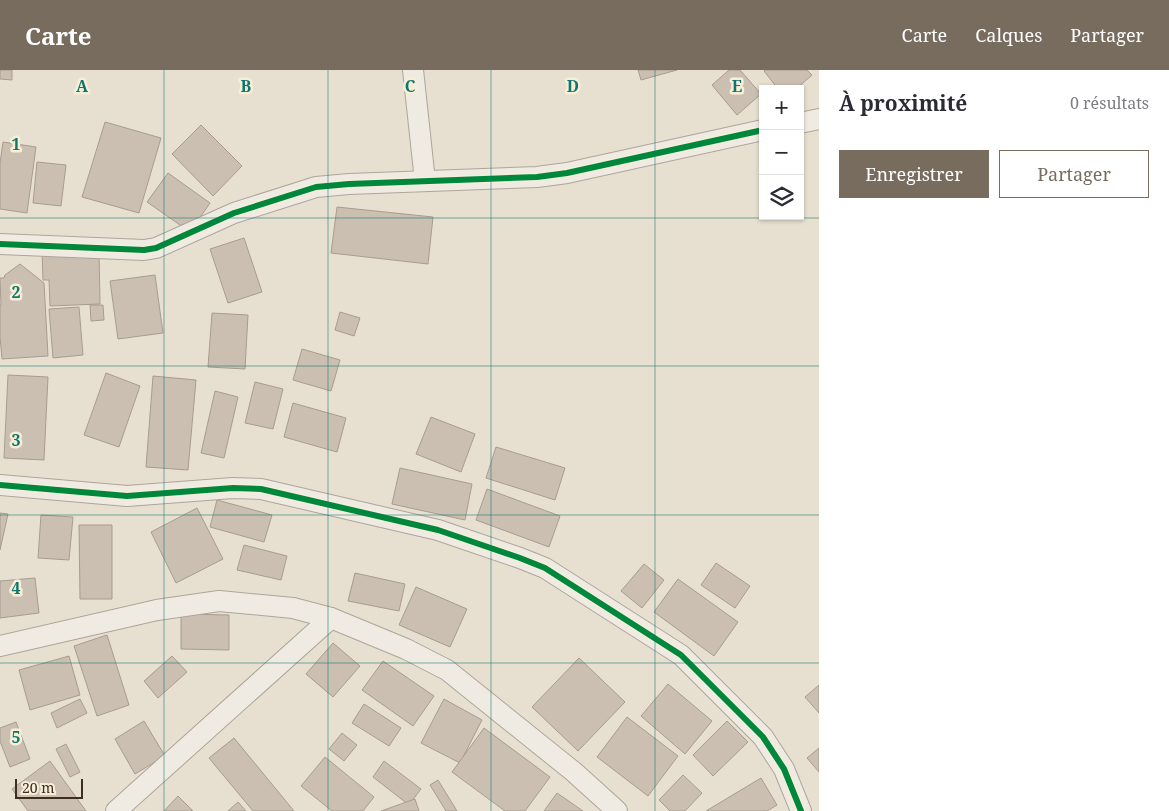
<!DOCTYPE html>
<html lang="fr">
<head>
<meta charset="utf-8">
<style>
	body { margin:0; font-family:"Noto Serif",serif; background:#f7f7f7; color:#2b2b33 }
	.controls { position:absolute; right:15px; top:15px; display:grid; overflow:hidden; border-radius:0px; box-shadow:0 1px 4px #0004 }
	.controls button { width:45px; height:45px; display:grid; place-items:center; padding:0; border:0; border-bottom:1px solid #e1e1e2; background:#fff; color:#2b2b33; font:25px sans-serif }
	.scale { position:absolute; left:15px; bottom:12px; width:68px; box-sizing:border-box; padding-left:5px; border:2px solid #3d2e20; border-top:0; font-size:14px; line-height:18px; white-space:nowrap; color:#3d2e20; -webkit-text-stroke:4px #f7eed8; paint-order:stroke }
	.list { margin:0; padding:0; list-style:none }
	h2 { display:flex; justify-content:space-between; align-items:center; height:65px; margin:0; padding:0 20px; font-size:21px }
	h2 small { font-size:16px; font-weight:400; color:#7c7c81 }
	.actions { display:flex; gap:10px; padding:15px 20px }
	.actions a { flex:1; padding:11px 0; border:1px solid #786c5e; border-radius:0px; text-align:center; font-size:18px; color:#786c5e }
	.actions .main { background:#786c5e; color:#fff }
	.icon { flex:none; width:28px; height:28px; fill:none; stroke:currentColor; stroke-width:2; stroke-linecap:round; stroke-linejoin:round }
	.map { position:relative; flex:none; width:819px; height:741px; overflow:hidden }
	header { display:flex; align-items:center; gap:30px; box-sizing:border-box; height:70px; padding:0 25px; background:#786c5e; color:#fff }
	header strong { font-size:24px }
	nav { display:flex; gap:28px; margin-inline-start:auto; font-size:18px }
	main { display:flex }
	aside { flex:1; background:#fff }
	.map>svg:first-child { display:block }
	.building { fill:#cbbfb2; stroke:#a89c90 }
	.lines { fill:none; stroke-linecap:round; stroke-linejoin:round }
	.street-casing { stroke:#ada599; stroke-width:22 }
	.street { stroke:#efebe3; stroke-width:20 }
	.cycleway-casing { stroke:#f7eed8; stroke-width:9 }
	.cycleway { stroke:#00873e; stroke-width:6 }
	.grid { fill:none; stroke:#0f766e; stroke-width:1; stroke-opacity:0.55 }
	.grid-label { font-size:16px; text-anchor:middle; font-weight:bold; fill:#0f766e; stroke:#f7eed8; stroke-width:5; stroke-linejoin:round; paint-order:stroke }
</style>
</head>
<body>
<header>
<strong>Carte</strong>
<nav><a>Carte</a><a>Calques</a><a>Partager</a></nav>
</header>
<main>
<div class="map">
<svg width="819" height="741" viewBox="0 0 819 741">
	<rect width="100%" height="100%" fill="#e7e0d1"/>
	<!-- building -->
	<g class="building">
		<path d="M0 0H12V10L0 9Z"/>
		<path d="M638 0H677L641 10Z"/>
		<path d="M729 0H740L761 24 737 45 712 15Z"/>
		<path d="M765 0H807L812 5 796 19H778L764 1Z"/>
		<path d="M105 52 161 68 139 143 82 127Z"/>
		<path d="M201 55 242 96 213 126 172 84Z"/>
		<path d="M3 72 36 77 27 143 0 139V93Z"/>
		<path d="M37 92 66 95 61 136 33 133Z"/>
		<path d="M168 103 210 133 190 162 147 132Z"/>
		<path d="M337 137 433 147 428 194 331 183Z"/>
		<path d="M244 168 262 222 228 233 210 179Z"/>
		<path d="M99 180 100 234 50 236 49 210H43L42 181Z"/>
		<path d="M20 194 44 213 48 286 2 289 0 267V235H1L0 208H4L5 205Z"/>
		<path d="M155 205 163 263 118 269 110 211Z"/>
		<path d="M90 235H103L104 250 91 251Z"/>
		<path d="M79 237 83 285 53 288 49 239Z"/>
		<path d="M340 242 360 248 354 266 335 260Z"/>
		<path d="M212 243 248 245 245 299 208 297Z"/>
		<path d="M302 279 340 290 331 321 293 310Z"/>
		<path d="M106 303 140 316 119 377 84 365Z"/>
		<path d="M8 305 48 307 44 390 4 388Z"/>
		<path d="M153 306 196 310 188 400 146 397Z"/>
		<path d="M255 312 283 319 273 359 245 353Z"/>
		<path d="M215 321 238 327 224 388 201 383Z"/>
		<path d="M293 333 346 348 337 382 284 367Z"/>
		<path d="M431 347 475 364 461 402 416 384Z"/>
		<path d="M496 377 565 398 555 430 486 408Z"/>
		<path d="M400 398 472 414 465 450 392 434Z"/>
		<path d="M487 419 560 446 549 477 476 450Z"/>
		<path d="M217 430 272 445 264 472 210 457Z"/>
		<path d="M197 438 223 489 176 513 151 462Z"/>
		<path d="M0 443 8 444 0 480Z"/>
		<path d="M41 445 73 447 69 490 38 488Z"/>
		<path d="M79 455H112V529H80Z"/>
		<path d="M244 475 287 486 281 510 237 500Z"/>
		<path d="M716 493 750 516 735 538 701 515Z"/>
		<path d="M644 494 664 510 642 538 621 521Z"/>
		<path d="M355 503 405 514 399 541 348 531Z"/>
		<path d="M35 508 39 543 0 548V511Z"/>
		<path d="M678 509 738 552 714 586 654 542Z"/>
		<path d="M416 517 467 539 450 577 399 555Z"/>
		<path d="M181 544 229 545V580L181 579Z"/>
		<path d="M107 565 129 635 97 646 74 576Z"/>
		<path d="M333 573 360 596 333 627 306 604Z"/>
		<path d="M69 586 80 625 30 640 19 600Z"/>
		<path d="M172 586 187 602 158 628 144 611Z"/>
		<path d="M579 588 625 632 578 681 532 637Z"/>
		<path d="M383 591 434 626 413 656 362 620Z"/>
		<path d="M668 614 712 651 685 684 641 646Z"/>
		<path d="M819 615V643L805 627Z"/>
		<path d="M80 629 87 643 57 658 51 643Z"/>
		<path d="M444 629 482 650 460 693 421 673Z"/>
		<path d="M364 634 401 658 389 676 352 653Z"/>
		<path d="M627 647 678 686 648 726 597 687Z"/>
		<path d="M144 651 165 686 135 704 115 669Z"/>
		<path d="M727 651 748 672 713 706 693 685Z"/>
		<path d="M16 652 30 689 10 697 0 671V658Z"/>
		<path d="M484 658 550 707 525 741H505L452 702Z"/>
		<path d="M342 663 357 675 344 691 329 679Z"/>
		<path d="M234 668 294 741H253L209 688Z"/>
		<path d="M66 674 80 702 70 707 56 679Z"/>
		<path d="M819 678V702L807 688Z"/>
		<path d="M325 687 374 727 363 741H332L301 716Z"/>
		<path d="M50 691 86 741H28L12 719Z"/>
		<path d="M384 691 421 719 409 735 373 707Z"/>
		<path d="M683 705 702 723 685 741H670L659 730Z"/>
		<path d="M761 708 777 735 767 741H706Z"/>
		<path d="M438 710 457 741H446L430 715Z"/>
		<path d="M557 723 583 741H544Z"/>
		<path d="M178 726 193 741H164Z"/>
		<path d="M415 729 419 741H381Z"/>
		<path d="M238 732 246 741H228Z"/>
	</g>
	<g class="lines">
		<defs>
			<g id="street">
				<path d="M413 0 425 111"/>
				<path d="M800 53 819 49"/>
				<path d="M0 174 144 180 156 178 234 143 316 117 349 114 537 107 567 103 763 60"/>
				<path d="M0 415 127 426 233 418 261 419 438 460 520 488 545 498 681 585 763 667 784 699 801 741"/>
				<path d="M0 576 157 540 219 531 293 538 331 548 406 579 447 600 574 702 617 741"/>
				<path d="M116 741 331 548"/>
			</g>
		</defs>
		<!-- street casing -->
		<use href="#street" class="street-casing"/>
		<!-- street -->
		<use href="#street" class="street"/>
		<defs>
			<g id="cycleway">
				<path d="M0 174 144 180 156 178 234 143 316 117 349 114 537 107 567 103 763 60"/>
				<path d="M0 415 127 426 233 418 261 419 438 460 520 488 545 498 681 585 763 667 784 699 801 741"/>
			</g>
		</defs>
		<!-- cycleway casing -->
		<use href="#cycleway" class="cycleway-casing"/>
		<!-- cycleway -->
		<use href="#cycleway" class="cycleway"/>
	</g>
	<!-- grid -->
	<path class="grid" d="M164 0V741M328 0V741M491 0V741M655 0V741M0 148H819M0 296H819M0 445H819M0 593H819"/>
	<g class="grid-label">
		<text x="82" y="22">A</text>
		<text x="246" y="22">B</text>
		<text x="410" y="22">C</text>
		<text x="573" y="22">D</text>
		<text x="737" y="22">E</text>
		<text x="16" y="80">1</text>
		<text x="16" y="228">2</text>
		<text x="16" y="376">3</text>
		<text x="16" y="524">4</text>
		<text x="16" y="673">5</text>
	</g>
</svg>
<div class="controls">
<button>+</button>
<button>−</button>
<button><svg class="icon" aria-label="layers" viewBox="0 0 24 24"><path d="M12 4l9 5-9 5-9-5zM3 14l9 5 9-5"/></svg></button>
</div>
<div class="scale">20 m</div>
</div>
<aside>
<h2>À proximité<small>0 résultats</small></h2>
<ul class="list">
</ul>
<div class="actions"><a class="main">Enregistrer</a><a>Partager</a></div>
</aside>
</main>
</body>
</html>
